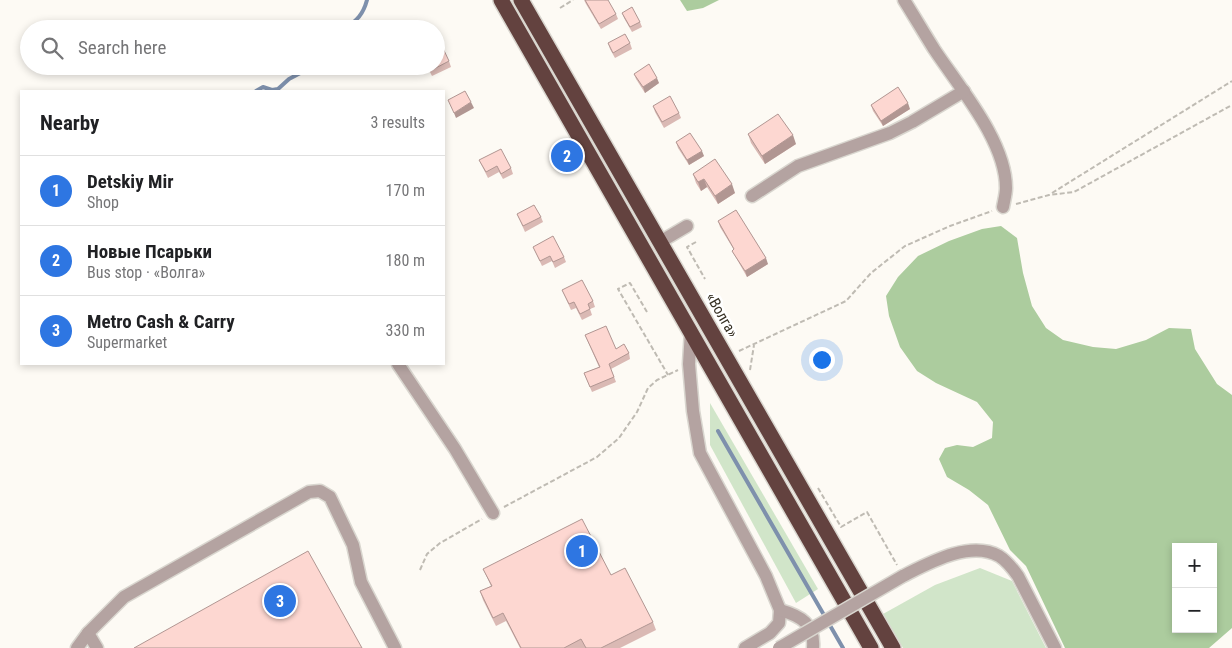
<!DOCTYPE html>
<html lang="en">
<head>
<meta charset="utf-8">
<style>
	body { margin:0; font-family:"Roboto Condensed",sans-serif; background:#f2f2f2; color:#202124 }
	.controls { position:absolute; right:15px; bottom:15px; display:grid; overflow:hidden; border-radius:0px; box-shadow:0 2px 8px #0003 }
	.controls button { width:45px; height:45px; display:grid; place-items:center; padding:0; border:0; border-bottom:1px solid #e0e0e0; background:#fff; color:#202124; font:25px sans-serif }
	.you { position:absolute; left:821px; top:359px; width:18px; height:18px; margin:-12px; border:4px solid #fff; border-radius:50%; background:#1a73e8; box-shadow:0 0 0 8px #1a73e833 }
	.badge { display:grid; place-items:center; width:32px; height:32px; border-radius:50%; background:#2e76e2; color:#fff; font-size:16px; font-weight:700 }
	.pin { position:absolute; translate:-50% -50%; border:2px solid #fff; box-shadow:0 1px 5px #0006 }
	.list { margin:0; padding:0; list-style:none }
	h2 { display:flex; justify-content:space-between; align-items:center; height:65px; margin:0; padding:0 20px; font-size:21px }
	h2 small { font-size:16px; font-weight:400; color:#757577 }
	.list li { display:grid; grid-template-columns:32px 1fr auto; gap:15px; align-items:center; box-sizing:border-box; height:70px; padding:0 20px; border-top:1px solid #e0e0e0 }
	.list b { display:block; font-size:19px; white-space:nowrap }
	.list p { margin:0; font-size:16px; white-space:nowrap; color:#757577 }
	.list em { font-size:16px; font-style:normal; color:#757577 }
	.icon { flex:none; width:28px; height:28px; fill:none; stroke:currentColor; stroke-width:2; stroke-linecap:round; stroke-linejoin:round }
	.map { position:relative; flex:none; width:1232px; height:648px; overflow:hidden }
	.search { position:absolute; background:#fff; box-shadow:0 2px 8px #0003; left:20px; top:20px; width:425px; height:55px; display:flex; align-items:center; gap:12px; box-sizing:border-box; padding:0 18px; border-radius:28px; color:#757577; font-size:19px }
	.panel { position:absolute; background:#fff; box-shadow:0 2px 8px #0003; left:20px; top:90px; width:425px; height:275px; border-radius:0px }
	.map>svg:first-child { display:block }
	.green { fill:#d1e5c9 }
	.forest { fill:#accc9e; fill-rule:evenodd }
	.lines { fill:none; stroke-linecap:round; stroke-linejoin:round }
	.stream { stroke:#7e90ac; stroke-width:4 }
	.minor-casing { stroke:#d9d6cf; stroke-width:15 }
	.highway-casing { stroke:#d9d6cf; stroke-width:18 }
	.path { stroke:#bfbbb3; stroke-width:2; stroke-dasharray:5 2.5; stroke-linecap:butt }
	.minor { stroke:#b4a3a1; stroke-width:12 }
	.highway { stroke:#63423f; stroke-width:15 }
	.minor-bridge-casing { stroke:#d9d6cf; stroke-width:15; stroke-linecap:butt }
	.minor-bridge { stroke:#b4a3a1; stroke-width:12 }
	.wall { fill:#dab9b4 }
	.shaded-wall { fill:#b19692 }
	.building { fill:#fdd7d1; stroke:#b19692 }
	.labels { text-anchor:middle; stroke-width:5; stroke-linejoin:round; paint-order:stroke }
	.street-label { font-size:15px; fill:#373124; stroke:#fff }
</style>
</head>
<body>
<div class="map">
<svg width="1232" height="648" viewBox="0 0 1232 648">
	<rect width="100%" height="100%" fill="#fdfaf4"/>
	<!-- green -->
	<g class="green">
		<path d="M710 403 818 589 796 603 710 445Z"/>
		<path d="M980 568 1012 581 1046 648H903L883 614 935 585Z"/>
	</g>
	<!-- forest -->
	<g class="forest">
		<path d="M680 0H719L703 8 687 11Z"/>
		<path d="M1001 226 1017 238 1023 273 1032 306 1046 328 1063 340 1093 347 1116 349 1146 340 1169 328 1191 329 1195 349 1217 384 1232 395V628L1209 648H1065L1026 566 1010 550 988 505 969 490 947 477 939 459 945 448 957 445 973 447 992 438 993 422 977 402 936 383 917 371 900 347 889 316 886 296 898 277 918 256 949 241 982 229ZM1176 547H1213V629H1176Z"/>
	</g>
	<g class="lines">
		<!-- stream -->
		<g class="stream">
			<path d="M345 29C357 20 363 15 367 0"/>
			<path d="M256 91 263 87 272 90 278 89 289 79 306 70 308 66"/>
			<path d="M718 431 843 648"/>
		</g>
		<defs>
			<g id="minor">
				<path d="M904 0C914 16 924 33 934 49 959 87 1006 141 1006 188 1006 194 1004 201 1003 207"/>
				<path d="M752 196 798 166 890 133 912 122 964 91"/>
				<path d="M660 242 687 226"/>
				<path d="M691 330 689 364 693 411 700 453 766 576 780 610 779 623 770 633 745 648"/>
				<path d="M398 364 455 449 493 513"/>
				<path d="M903 576C929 563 970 540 999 556 1007 561 1013 569 1018 576L1055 648"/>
				<path d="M780 610C801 616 815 624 813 648"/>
				<path d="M77 648 88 633"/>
				<path d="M97 648 88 633 124 597 309 492 320 491 330 497 353 545 361 582 395 648"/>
			</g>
			<g id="highway">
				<path d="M501 0 871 648"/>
				<path d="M521 0 893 648"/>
			</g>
		</defs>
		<!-- minor casing -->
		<use href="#minor" class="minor-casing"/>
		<!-- highway casing -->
		<use href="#highway" class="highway-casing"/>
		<!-- path -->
		<g class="path">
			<path d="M560 8 573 0"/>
			<path d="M1052 193 1232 81"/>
			<path d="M1016 204 1049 195 1074 192 1232 105"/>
			<path d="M696 242 687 247 705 279"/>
			<path d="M647 312 630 283 618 289 668 375"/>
			<path d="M739 351 846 301 871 273 905 246 950 226 992 211"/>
			<path d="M750 370 754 345"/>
			<path d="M818 488 841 527 867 512 897 565"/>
			<path d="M504 507 597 457 619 438 637 412 648 388 657 380 678 370"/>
			<path d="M420 570 427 554 440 543 482 519"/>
		</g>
		<!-- minor -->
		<use href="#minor" class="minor"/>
		<!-- highway -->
		<use href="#highway" class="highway"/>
		<defs>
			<path id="minor-bridge" d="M779 648 903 576"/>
		</defs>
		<!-- minor-bridge casing -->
		<use href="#minor-bridge" class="minor-bridge-casing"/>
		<!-- minor-bridge -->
		<use href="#minor-bridge" class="minor-bridge"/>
	</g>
	<!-- wall -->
	<g class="wall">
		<path d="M584 0 616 14 618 19 601 29 586 4Z"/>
		<path d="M622 13 640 22 642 27 632 32 624 18Z"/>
		<path d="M608 43H630L632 49 615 58 610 49Z"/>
		<path d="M449 61 451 67 432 76 427 66H436Z"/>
		<path d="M634 74 659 83 645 93 636 79Z"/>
		<path d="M871 105 910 109 883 126 873 111Z"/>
		<path d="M653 106 679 113 681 118 664 128 655 112Z"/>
		<path d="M748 134 796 144 765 164 751 143Z"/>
		<path d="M676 142 704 156 689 165 678 148Z"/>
		<path d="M479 160 511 168 513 174 503 179 499 172 488 178Z"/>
		<path d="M693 174 735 193 718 204 707 187 701 191 696 183Z"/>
		<path d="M517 214 541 217 543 222 525 232Z"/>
		<path d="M718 221 768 264 747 277 735 256 732 251 734 250 720 227Z"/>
		<path d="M533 247 564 257 566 262 555 268 552 261 542 266Z"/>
		<path d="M562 290 593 301 595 307 590 309 592 315 582 320 576 308 571 310Z"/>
		<path d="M585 335 616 349 629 353 630 359 611 369 616 382 592 392 584 373 599 367Z"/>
		<path d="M483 569 611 575 653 622 656 630 620 648H520L506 621 496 626 483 600 480 591 491 586Z"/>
	</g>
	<!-- shaded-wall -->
	<g class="shaded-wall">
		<path d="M657 78 659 83 645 93 643 87Z"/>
		<path d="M471 102 474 108 456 118 454 113Z"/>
		<path d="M908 103 910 109 883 126 881 121Z"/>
		<path d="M793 135 796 144 765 164 762 156Z"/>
		<path d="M702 151 704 156 689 165 687 160Z"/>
		<path d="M704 179 707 187 701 191 698 182Z"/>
		<path d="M732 184 735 193 718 204 715 196Z"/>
		<path d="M766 258 768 264 747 277 745 271Z"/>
	</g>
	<!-- building -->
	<g class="building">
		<path d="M585 0H608L616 14 599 24Z"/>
		<path d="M632 7 640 22 630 27 622 13Z"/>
		<path d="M413 22 417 29H406L405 27Z"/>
		<path d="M625 34 630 43 613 53 608 43Z"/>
		<path d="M441 44 449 61 430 71 428 66H436V47Z"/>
		<path d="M649 64 657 78 643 87 634 74Z"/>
		<path d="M898 87 908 103 881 121 871 105Z"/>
		<path d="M465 91 471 102 454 113 448 100Z"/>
		<path d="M670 96 679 113 662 122 653 106Z"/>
		<path d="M778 114 793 135 762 156 748 134Z"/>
		<path d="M690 133 702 151 687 160 676 142Z"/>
		<path d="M501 149 511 168 501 174 497 166 486 172 479 160Z"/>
		<path d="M715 159 732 184 715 196 704 179 698 182 693 174Z"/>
		<path d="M534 205 541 217 523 226 517 214Z"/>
		<path d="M736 210 766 258 745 271 732 251 734 249 718 221Z"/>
		<path d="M553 236 564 257 553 262 550 256 540 261 533 247Z"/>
		<path d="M582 280 593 301 588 304 590 309 580 314 574 302 569 304 562 290Z"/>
		<path d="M606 326 616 349 624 344 629 353 609 364 614 377 590 387 584 373 600 367 585 335Z"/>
		<path d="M582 519 611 575 625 568 653 622 601 648H586L581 639 564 648H521L503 613 493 618 480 591 492 586 483 569Z"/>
		<path d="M308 551 362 648H134Z"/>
	</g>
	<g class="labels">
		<!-- street labels -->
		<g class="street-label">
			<text transform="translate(722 315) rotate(60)" y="5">«Волга»</text>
		</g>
	</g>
</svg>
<div class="controls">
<button>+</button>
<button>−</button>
</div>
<div class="you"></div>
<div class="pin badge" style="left:582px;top:551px">1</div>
<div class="pin badge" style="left:567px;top:156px">2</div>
<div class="pin badge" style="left:280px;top:601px">3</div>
<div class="search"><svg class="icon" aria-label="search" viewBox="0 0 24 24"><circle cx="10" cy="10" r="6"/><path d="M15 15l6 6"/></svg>Search here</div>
<section class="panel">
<h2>Nearby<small>3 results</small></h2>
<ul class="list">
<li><span class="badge">1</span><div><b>Detskiy Mir</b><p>Shop</p></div><em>170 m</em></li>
<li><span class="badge">2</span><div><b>Новые Псарьки</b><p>Bus stop · «Волга»</p></div><em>180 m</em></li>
<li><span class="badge">3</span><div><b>Metro Cash &amp; Carry</b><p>Supermarket</p></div><em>330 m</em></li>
</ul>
</section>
</div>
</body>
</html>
